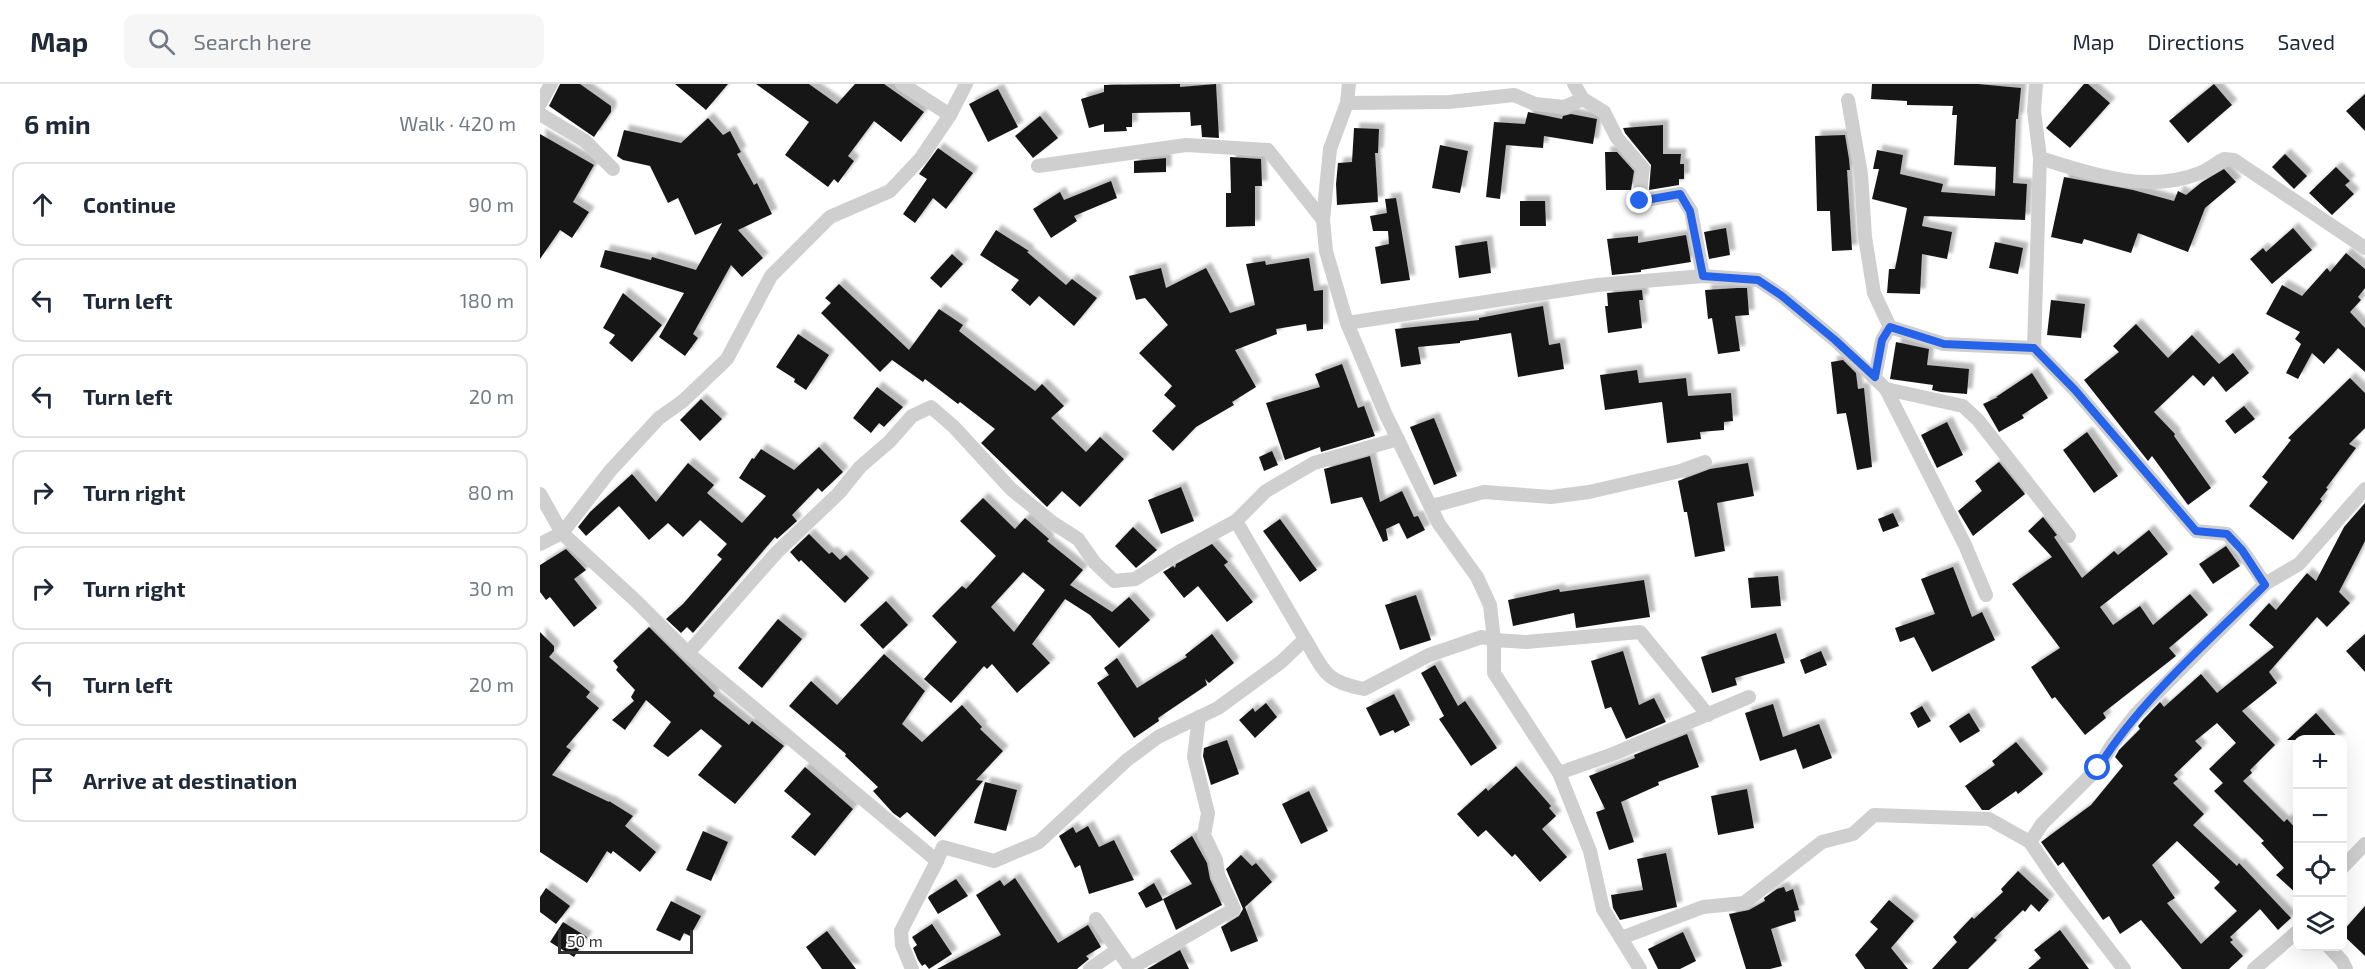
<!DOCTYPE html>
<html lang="en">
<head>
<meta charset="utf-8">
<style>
	body { margin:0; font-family:"Exo 2",sans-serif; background:#f6f6f7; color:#1f2937 }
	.controls { position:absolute; right:18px; bottom:18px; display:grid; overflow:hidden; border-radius:12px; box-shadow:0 6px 24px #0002 }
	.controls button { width:54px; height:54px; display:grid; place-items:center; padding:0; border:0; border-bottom:2px solid #e0e1e3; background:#fff; color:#1f2937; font:30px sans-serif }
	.scale { position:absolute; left:18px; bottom:15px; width:135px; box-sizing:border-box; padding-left:6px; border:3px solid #323232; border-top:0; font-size:16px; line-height:21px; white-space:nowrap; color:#323232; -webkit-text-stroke:4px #fff; paint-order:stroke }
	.stop { position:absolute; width:18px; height:18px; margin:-14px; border:4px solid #2563eb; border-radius:50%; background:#fff }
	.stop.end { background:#2563eb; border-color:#fff; box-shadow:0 2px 6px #0008 }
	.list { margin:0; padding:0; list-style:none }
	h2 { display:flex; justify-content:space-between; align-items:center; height:78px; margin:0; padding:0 24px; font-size:26px }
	h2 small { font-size:20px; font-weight:400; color:#747a83 }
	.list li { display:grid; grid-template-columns:39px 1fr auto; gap:18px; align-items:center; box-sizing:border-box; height:84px; margin:0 12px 12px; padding:0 12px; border:2px solid #e0e1e3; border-radius:12px }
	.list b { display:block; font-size:22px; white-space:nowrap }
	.list em { font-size:20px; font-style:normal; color:#747a83 }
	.icon { flex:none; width:33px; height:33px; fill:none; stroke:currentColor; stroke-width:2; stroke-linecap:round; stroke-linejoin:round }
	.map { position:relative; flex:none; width:1825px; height:885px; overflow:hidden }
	header { display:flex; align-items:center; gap:36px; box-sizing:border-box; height:84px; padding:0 30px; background:#fff; border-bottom:2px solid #e0e1e3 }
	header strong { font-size:28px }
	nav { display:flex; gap:33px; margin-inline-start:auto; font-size:21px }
	.search { width:420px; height:54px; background:#f6f6f7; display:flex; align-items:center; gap:15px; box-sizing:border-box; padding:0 21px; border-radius:12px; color:#747a83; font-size:22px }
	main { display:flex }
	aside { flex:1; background:#fff }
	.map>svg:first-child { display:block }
	.building { fill:#191919; fill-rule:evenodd; filter:url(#shadow) }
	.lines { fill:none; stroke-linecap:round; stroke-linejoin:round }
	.street { stroke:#cfcfcf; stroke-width:14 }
	.route { stroke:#2563eb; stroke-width:8 }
</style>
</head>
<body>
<header>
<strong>Map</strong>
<div class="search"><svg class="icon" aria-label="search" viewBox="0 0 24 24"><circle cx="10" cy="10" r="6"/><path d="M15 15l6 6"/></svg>Search here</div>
<nav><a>Map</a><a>Directions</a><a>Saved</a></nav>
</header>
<main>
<aside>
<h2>6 min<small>Walk · 420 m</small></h2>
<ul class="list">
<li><svg class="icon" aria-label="ahead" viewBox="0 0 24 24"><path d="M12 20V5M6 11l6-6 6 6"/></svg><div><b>Continue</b></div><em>90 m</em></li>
<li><svg class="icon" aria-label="left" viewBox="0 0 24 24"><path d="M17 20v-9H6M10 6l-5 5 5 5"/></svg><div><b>Turn left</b></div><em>180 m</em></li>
<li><svg class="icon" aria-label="left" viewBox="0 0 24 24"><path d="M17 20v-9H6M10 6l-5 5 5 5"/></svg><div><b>Turn left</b></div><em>20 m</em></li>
<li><svg class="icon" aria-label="right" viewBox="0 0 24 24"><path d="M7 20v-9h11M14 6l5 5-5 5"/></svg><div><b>Turn right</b></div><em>80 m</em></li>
<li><svg class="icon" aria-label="right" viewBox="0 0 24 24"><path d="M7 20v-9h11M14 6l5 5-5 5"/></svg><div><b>Turn right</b></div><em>30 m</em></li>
<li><svg class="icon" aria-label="left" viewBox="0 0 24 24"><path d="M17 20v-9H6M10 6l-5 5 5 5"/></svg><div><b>Turn left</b></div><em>20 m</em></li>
<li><svg class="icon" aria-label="arrive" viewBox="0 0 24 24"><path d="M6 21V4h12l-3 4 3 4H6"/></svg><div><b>Arrive at destination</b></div></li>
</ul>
</aside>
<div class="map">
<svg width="1825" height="885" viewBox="0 0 1825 885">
	<defs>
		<filter id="shadow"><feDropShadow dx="5.5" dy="-5.5" stdDeviation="1.5" flood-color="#0004"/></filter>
	</defs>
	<rect width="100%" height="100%" fill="#fff"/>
	<!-- building -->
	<g class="building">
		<path d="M20 0H40L71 22V28L54 53 9 22Z"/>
		<path d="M135 0H188L166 26Z"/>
		<path d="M216 0H269L297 20 315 0H344L384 28 361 58 334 37 308 72 314 77 298 99 294 95 288 103 245 71 269 38Z"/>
		<path d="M640 0V3L676 0 679 54 662 53 661 41 651 42 650 28 592 29V43H586L587 47 564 48V40L549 44 541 15 564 8V1Z"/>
		<path d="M1332 0H1438L1481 4 1478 35H1476L1473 99 1487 100 1485 136 1384 132 1382 142 1412 148 1407 175 1382 170 1380 210 1347 209 1349 185H1355L1367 124 1332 115 1339 85H1333L1337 66 1363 71 1360 90 1403 100 1401 108 1455 112 1456 83 1414 81 1417 31H1412L1413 22 1367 21V17L1331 15Z"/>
		<path d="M1544 0H1548L1570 19 1530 64 1506 44Z"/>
		<path d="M1674 0 1692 21 1648 59 1629 37Z"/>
		<path d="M458 5 478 43 448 58 429 20Z"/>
		<path d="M1825 10V47L1806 27Z"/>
		<path d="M988 28 1022 35 1023 32 1031 30 1057 35 1053 60 1004 52 1003 64 966 61 960 115 946 113 954 38 985 40Z"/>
		<path d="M500 32 518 54 493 74 475 52Z"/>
		<path d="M168 34 183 51 190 47 201 68 197 70 214 101 217 99 232 130 198 146 223 174 202 193 191 181 153 250 158 254 145 272 119 253 144 209 60 183 65 166 111 176 112 173 156 186 182 139 155 151 138 114 128 119 110 82 83 76 77 72 84 46 141 59Z"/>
		<path d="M1123 41V70H1141L1140 80H1144V95H1139V101L1109 106 1111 81 1085 49 1083 44Z"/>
		<path d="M814 44 839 45 838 69H835L838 118 797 121 796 100 798 79 812 78Z"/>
		<path d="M0 50 54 81 33 118 49 128 32 154 20 146 0 175Z"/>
		<path d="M1305 51 1309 75 1310 86H1307L1312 166 1292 167 1290 127H1277L1275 52Z"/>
		<path d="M900 61 928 67 920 109 892 104Z"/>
		<path d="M398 64 433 89 406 125 393 114 375 139 363 130 387 95 379 90Z"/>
		<path d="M1065 68H1077L1094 87 1091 106H1066Z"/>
		<path d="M1745 70 1767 92 1754 105 1732 83Z"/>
		<path d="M690 73 721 75 722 102H715V142L686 143V109H691Z"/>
		<path d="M626 74V88L594 89V77Z"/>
		<path d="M1796 83 1810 97 1805 101 1814 110 1792 131 1769 109Z"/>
		<path d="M1684 85 1696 98 1665 124 1648 168 1598 149 1591 169 1544 155 1542 160 1511 153 1524 93 1593 106 1634 117 1638 107 1646 111 1662 98Z"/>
		<path d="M571 97 577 114 534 132 537 137 511 154 493 125 520 108 524 116Z"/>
		<path d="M856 114 870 196 841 200 835 163 849 160 848 147H833L830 132 847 129 845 115Z"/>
		<path d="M980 117H1005L1006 142H980Z"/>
		<path d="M1186 144 1190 171 1169 175 1164 148Z"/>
		<path d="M1753 144 1772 166 1732 200 1710 175 1723 164 1726 168Z"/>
		<path d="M456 146 489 167 487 168 526 201 532 195 557 214 534 242 499 212 490 222 471 206 479 196 440 171Z"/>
		<path d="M1146 151 1151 178 1101 186V188L1072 191 1067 155 1098 152V159Z"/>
		<path d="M947 157 951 189 919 194 915 162Z"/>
		<path d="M1455 158 1483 164 1478 190 1449 184Z"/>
		<path d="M1806 169 1825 185V204L1818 213 1821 216 1810 228 1825 244V288L1798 264 1784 280 1772 269 1758 295 1746 289 1761 260 1755 255 1760 248 1726 230 1742 201 1762 212 1787 184 1790 188Z"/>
		<path d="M412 170 423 180 401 204 390 194Z"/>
		<path d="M769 174 774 207 783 206V245L767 247 766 240 736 245 737 250 695 266 716 303 692 318 694 321 656 343 633 367 612 347 636 322 624 311 632 302 599 269 628 241 605 214 596 216 589 192 621 184 626 204 666 184 690 229 715 221 706 180 725 177 726 181Z"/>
		<path d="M299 200 369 266 399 225 423 241 419 247 495 307 502 300 524 322 511 334 546 368 560 353 584 375 540 423 522 407 507 423 441 359 455 345 420 318 418 320 385 295 383 298 352 276 340 288 281 229 291 219 285 214Z"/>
		<path d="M1197 204H1207L1209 231 1195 232 1200 267 1178 270 1172 234 1168 235 1165 206Z"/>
		<path d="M1102 206 1103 216H1099L1102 244 1068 249 1065 222H1068L1067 209Z"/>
		<path d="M83 209 122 241 92 278 69 259 75 251 63 244Z"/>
		<path d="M1511 216 1545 220 1541 254 1507 251Z"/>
		<path d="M1003 222 1009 261 1020 259 1024 285 978 293 971 249 920 257V259L878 263 881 280 861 283 855 245 939 236V234Z"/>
		<path d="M1596 240 1628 274 1652 251 1679 280 1693 269 1709 289 1686 308 1673 292 1664 302 1653 291 1614 328 1635 350 1634 352 1671 404 1648 421 1612 372 1608 377 1544 296 1579 268 1573 262Z"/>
		<path d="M258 250 289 271 266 306 254 298 255 295 236 283Z"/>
		<path d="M1356 258 1389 265 1387 281 1429 285 1427 310 1401 308 1392 306 1393 301 1350 295Z"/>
		<path d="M1303 276 1316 289 1318 305 1324 304 1332 383 1317 386 1306 329 1297 330 1291 278Z"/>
		<path d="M802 280 818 324 824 322 835 352 781 368 780 363 745 376 726 319 780 303 775 290Z"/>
		<path d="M1097 286 1099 299 1146 294 1148 312 1191 309 1193 337 1184 338V346L1160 348 1161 355 1127 359 1122 318 1065 326 1060 291Z"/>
		<path d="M1492 289 1508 314 1482 331 1484 334 1459 348 1443 320 1458 313H1456Z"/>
		<path d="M1810 294 1825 309V344L1809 360 1816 364 1786 404 1788 405 1780 415 1782 417 1753 456 1709 422 1728 398 1722 393 1751 356 1748 354Z"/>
		<path d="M337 303 363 323 344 343 339 339 331 349 313 334Z"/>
		<path d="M161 315 182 335 160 357 140 336Z"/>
		<path d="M1704 322 1715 335 1695 350 1685 337Z"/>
		<path d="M894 334 917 392 894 401 870 343Z"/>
		<path d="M1407 338 1423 371 1397 384 1381 351Z"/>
		<path d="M1547 348 1578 392 1554 409 1523 366Z"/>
		<path d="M279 363 303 388 282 408 278 404 252 431 257 437 237 455 235 453 153 549 147 543 141 549 126 535 143 520 182 475 177 471 187 460 160 436 143 453 128 439 109 456 79 422 46 452 38 443 50 428 92 390 116 418 148 379 174 401 167 409 202 439 226 412 199 394 212 374 214 375 221 365 254 386Z"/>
		<path d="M732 367 738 381 724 387 719 373Z"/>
		<path d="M830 372 840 418 862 407 874 433 878 432 885 446 867 455 859 439 846 445 848 456 843 458 822 413 791 420 784 385Z"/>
		<path d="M1459 378 1485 410 1433 452 1418 427 1442 407 1435 397Z"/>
		<path d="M1208 379 1214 412 1177 419 1185 467 1155 473 1147 428H1144L1138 397 1170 385Z"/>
		<path d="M641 403 654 437 621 450 608 416Z"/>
		<path d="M443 414 475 445 485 434 509 455 507 457 543 486 530 501 572 528 589 513 610 536 579 564 550 531 525 515 492 560 510 579 477 609 452 580 447 585 444 582 411 619 384 595 417 558 392 532 422 502 426 505 456 472 420 437ZM483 488 505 506 474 548 451 523Z"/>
		<path d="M1825 419V457L1799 508 1810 519 1787 543 1777 533 1729 588 1737 599 1702 627 1735 661 1710 686 1712 689 1703 697 1744 738 1747 735 1758 747V811L1736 791 1744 784 1721 759 1724 757 1674 707 1683 699 1669 685 1696 659 1677 639 1655 657 1662 664 1634 691 1638 695 1633 699 1664 730 1653 741 1697 782 1699 779 1751 834 1738 846 1720 825 1690 853 1693 856 1690 858 1703 872 1689 885H1642L1601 836 1580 850 1569 832 1563 836 1523 778 1518 782 1501 758 1551 721 1583 682 1575 673 1579 666 1600 645 1598 642 1603 636 1620 618 1624 623 1661 590 1677 609 1734 563 1709 541 1729 519 1736 526 1767 489 1776 497 1804 443ZM1637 757 1680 798 1674 804 1697 827 1661 860 1627 819 1635 814 1612 781Z"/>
		<path d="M1353 429 1359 442 1343 448 1338 435Z"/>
		<path d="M1503 433 1517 451 1514 453 1542 494 1574 467 1578 471 1609 446 1628 470 1560 523 1573 541 1600 522 1613 541 1650 510 1668 531 1629 564 1636 572 1563 629 1566 634 1545 651 1515 613 1512 615 1491 583 1520 564 1472 500 1512 473 1488 447Z"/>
		<path d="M740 435 777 486 760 498 723 447Z"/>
		<path d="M593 443 617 466 596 484 575 462Z"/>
		<path d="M269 450 289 470 292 468 300 476 306 471 329 494 305 519 261 476 259 478 250 468Z"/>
		<path d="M672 460 688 478 684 481 713 518 687 538 658 502 644 514 623 488 633 482 635 484 636 480Z"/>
		<path d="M1686 462 1700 482 1673 500 1659 480Z"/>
		<path d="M26 465 46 486 34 495 57 524 34 543 10 513 6 516 0 508V481Z"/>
		<path d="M1413 483 1432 533 1442 528 1455 556 1392 588 1374 553 1360 558 1355 544 1395 530 1381 495Z"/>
		<path d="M1238 492 1241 522 1211 524 1208 494Z"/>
		<path d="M1104 496 1110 533 1036 544 1034 529 973 542 968 516 1019 505 1020 508Z"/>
		<path d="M876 511 891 556 860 566 845 521Z"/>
		<path d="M346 517 368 541 343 565 320 541Z"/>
		<path d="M238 535 262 555 222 604 198 584Z"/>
		<path d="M109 543 175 609 173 612 209 641 212 637 244 662 195 720 158 691 182 662 161 645 128 673 113 662 131 638 106 616 85 646 72 636 94 617 91 613 95 606 76 586 78 583 73 577Z"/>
		<path d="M0 548 14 562V567L9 573 50 608 46 613 59 624 26 663 31 666 12 691 69 718V717L93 732 85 742 116 768 100 788 73 767 71 770 67 767 47 799 0 768Z"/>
		<path d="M1236 549 1245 579 1195 594 1197 601 1172 609 1161 573Z"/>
		<path d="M672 550 694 579 669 599 665 595 667 601 618 634 619 637 594 654 557 599 569 591 564 584 577 574 597 604 647 573 645 571Z"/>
		<path d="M1825 550V588L1806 567Z"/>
		<path d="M1083 567 1099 621 1114 614 1126 638 1086 655 1071 623 1065 625 1051 577Z"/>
		<path d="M1281 567 1287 581 1265 590 1260 576Z"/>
		<path d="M344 570 385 607 362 640 382 658 422 621 442 643 440 645 463 667 436 696 443 697 395 753 367 728 360 734 353 729 333 707 338 703 305 672 306 670 249 622 271 597 297 621Z"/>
		<path d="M895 581 918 622 925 617 957 664 931 682 899 635 904 632 881 589Z"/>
		<path d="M854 610 870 641 855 649 853 646 840 652 826 624Z"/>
		<path d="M726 619 737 633 715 654 699 636 713 624 715 628Z"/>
		<path d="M1233 620 1243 653 1279 640 1292 674 1263 685 1256 665 1220 677 1205 629Z"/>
		<path d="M1382 622 1391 637 1378 644 1370 629Z"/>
		<path d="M1429 629 1440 647 1420 659 1409 642Z"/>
		<path d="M1776 629 1800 656H1747Z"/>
		<path d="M1147 650 1159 683 1118 698 1119 701 1081 718 1094 758 1069 766 1056 728 1065 725 1049 692 1095 674 1094 671Z"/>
		<path d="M687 656 699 690 671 701 663 672 664 664Z"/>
		<path d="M1476 658 1503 690 1478 710 1476 707 1449 726H1442L1425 702 1455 681 1452 677Z"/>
		<path d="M976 682 1011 722 1009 724 1016 732 1002 745 1027 773 1000 798 975 770 972 773 946 746 938 753 917 730 946 704 948 707Z"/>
		<path d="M265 683 313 725 275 772 251 753 271 730 244 707Z"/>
		<path d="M445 698 477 706 466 747 434 739Z"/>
		<path d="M1207 705 1214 744 1178 751 1171 712Z"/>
		<path d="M769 707 788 747 761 760 742 720Z"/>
		<path d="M548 742 559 763 574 756 594 796 549 810 540 781 535 784 519 752 533 743 536 749Z"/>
		<path d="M163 747 188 758 171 797 146 786Z"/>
		<path d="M652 752 667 779 670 795 682 821 636 846 623 815 652 800 630 767Z"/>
		<path d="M1126 769 1137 823 1080 836 1073 824 1071 811 1103 806 1097 775Z"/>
		<path d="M701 771 712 782 716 779 732 798 705 823 718 857 691 868 681 843 699 832 703 825 686 785Z"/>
		<path d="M1478 787 1509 816 1499 828 1491 820 1485 828 1483 826 1454 854 1457 856 1428 885H1392L1417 858 1413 853 1432 833 1434 835 1463 808 1461 805Z"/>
		<path d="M475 794 518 859 548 841 561 863 546 872 549 875 537 885H397L461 851 436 811 460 796 464 802Z"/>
		<path d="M416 795 428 812 398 830 388 814 389 812Z"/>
		<path d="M614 799 623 816 606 824 598 809Z"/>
		<path d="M1244 803 1246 808 1253 805 1259 826 1254 827 1256 837 1231 845 1242 882 1230 885H1206L1189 830 1209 826 1225 817 1224 814 1237 805Z"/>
		<path d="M6 804 30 822 16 840 0 828V813Z"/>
		<path d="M1349 816 1374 837 1351 864 1368 885H1325L1315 871 1338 845 1330 838Z"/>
		<path d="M131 817 161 832 150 852 144 849 140 857 116 846Z"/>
		<path d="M1825 822V872L1803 851V847Z"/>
		<path d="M23 838 47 853 34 873 10 858Z"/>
		<path d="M392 840 412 870 389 885 385 880 382 882 378 876 373 864 377 861 372 853Z"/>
		<path d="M1520 846 1549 885H1488L1501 874 1494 866Z"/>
		<path d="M287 847 316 885H282L266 863Z"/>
		<path d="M1143 848 1156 877 1140 885H1118L1108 865Z"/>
		<path d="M640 866 649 885H607Z"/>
	</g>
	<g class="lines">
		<!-- street -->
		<g class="street">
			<path d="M362 0 410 31"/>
			<path d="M1034 0 1043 15 1064 28 1077 54 1103 84 1099 117 1140 110 1151 127 1163 192"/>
			<path d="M1308 16 1321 90 1325 153 1334 209 1350 243"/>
			<path d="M807 19 909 18 974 11 995 20 1024 23 1043 15"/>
			<path d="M0 20 11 0"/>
			<path d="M0 30 45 57 73 85"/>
			<path d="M1500 74C1551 90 1607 110 1660 89 1668 86 1676 79 1684 75L1694 76 1825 164"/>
			<path d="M498 82 646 61 728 66 783 136"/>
			<path d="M807 239 1057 201 1163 192 1218 196 1242 212 1295 256 1346 305 1425 461 1446 511"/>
			<path d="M1494 264 1500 74 1494 27 1496 0"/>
			<path d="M1335 293 1342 256 1350 243 1404 260 1494 264 1535 306 1656 447 1687 450 1702 466 1725 500"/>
			<path d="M1346 305 1423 322 1438 336 1529 452"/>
			<path d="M0 410 22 449 96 517 148 569 397 777 361 847 362 861 372 885"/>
			<path d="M892 422 944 408 1011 413 1049 408 1140 387 1165 378"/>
			<path d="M696 437 765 555"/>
			<path d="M0 460 22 449 70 387 119 334 143 317 187 275 231 192 290 133 350 107 381 74 410 31 426 0"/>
			<path d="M148 569 237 468 299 409 320 383 349 358 372 332 391 323 414 343 471 405 513 439 538 455 555 479 574 497 595 495 637 469 696 437 726 407 774 379 858 355"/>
			<path d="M1019 689 1073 670 1209 613"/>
			<path d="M1490 758 1502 740 1558 684 1572 661 1596 630 1725 500 1759 480 1825 405"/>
			<path d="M397 777 403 763 454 777 499 758 587 676 618 653 678 624 741 578 765 555C785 588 784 597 824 605L889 571 942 553 954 556 950 521 937 493 899 440 845 329 807 239 786 167 783 136 790 65 807 19 809 0"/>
			<path d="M1802 784 1825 760"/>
			<path d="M556 835 591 885"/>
			<path d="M1081 854 1163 823 1204 819 1282 758 1313 750 1334 731 1449 735 1490 758 1517 798 1584 885"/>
			<path d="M1788 862 1802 877 1806 885"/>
			<path d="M591 884 694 825 678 791 676 776 664 751 668 729 654 673 659 633"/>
			<path d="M550 885 577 866"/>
			<path d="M1100 885 1063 825 1050 767 1019 689 954 589V556L986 558 1100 548 1168 631"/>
			<path d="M1714 885 1758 847"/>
		</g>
	</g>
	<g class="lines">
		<!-- route -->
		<path class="route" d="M1100 117 1140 110 1150 127 1163 192 1218 196 1242 212 1295 256 1335 293 1342 256 1350 243 1404 260 1494 264 1535 306 1656 447 1687 450 1702 466 1725 501C1669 557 1600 616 1558 684"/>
	</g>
</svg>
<div class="controls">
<button>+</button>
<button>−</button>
<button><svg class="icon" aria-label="locate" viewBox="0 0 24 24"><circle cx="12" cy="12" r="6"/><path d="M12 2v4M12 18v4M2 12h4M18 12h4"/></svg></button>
<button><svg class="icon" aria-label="layers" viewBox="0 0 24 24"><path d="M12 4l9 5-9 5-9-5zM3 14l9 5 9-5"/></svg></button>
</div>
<div class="scale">50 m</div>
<div class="stop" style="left:1558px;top:684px"></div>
<div class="stop end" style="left:1100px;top:117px"></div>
</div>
</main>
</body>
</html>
